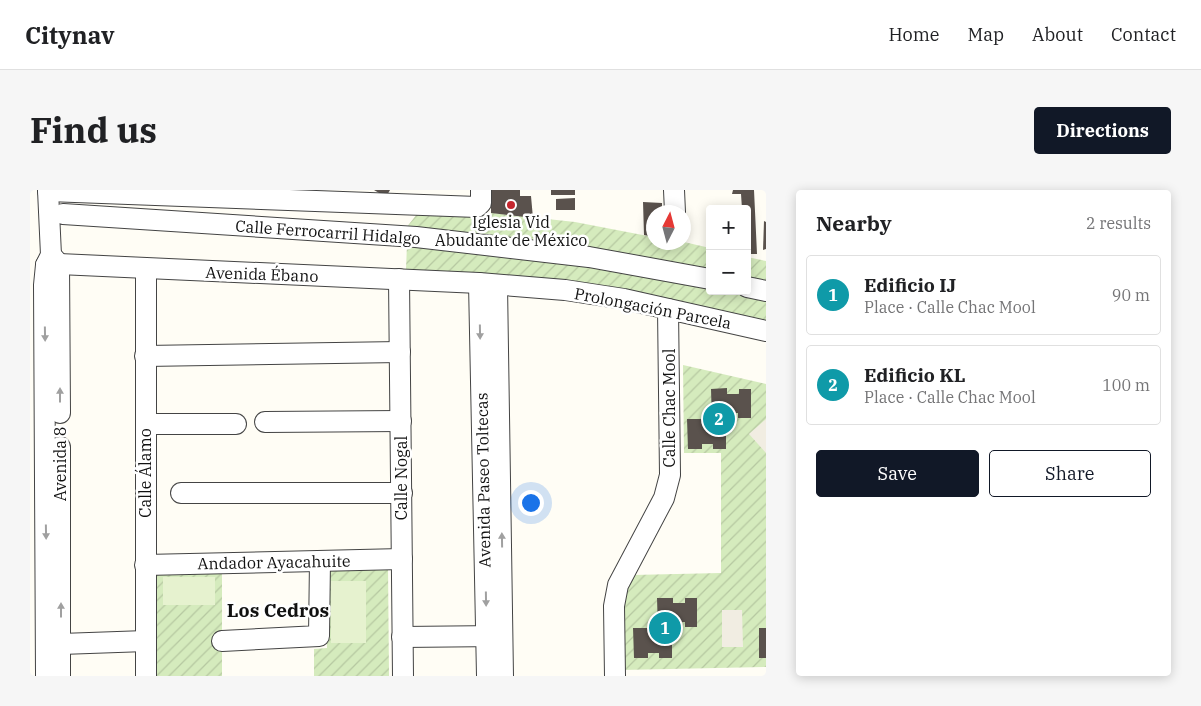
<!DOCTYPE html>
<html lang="en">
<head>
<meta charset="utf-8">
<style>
	body { margin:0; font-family:"IBM Plex Serif",serif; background:#f6f6f6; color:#202124 }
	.controls { position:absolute; right:15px; top:15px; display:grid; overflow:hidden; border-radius:5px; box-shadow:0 2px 12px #0003 }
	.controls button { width:45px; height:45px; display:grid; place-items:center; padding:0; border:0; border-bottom:1px solid #e0e0e0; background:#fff; color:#202124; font:25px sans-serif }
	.compass { position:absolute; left:616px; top:15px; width:45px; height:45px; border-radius:50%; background:#fff; box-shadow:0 2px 12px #0003; rotate:6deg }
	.you { position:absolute; left:500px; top:312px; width:18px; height:18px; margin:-12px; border:4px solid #fff; border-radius:50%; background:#1a73e8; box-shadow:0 0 0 8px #1a73e833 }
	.badge { display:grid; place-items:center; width:32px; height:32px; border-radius:50%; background:#111827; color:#fff; font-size:16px; font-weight:700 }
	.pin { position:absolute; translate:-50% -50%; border:2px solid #fff; box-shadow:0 1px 5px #0006 }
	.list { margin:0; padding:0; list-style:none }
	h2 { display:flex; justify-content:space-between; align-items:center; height:65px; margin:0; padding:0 20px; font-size:21px }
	h2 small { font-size:16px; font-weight:400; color:#757577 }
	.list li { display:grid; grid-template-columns:32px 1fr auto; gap:15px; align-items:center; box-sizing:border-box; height:80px; margin:0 10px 10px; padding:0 10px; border:1px solid #e0e0e0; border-radius:5px }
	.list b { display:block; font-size:19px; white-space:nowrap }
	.list p { margin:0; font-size:16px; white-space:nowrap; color:#757577 }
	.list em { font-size:16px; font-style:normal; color:#757577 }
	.actions { display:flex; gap:10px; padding:15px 20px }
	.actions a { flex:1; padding:11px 0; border:1px solid #111827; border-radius:5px; text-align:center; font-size:18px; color:#111827 }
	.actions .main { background:#111827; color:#fff }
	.map { position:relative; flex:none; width:736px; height:486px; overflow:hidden; border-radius:5px }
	header { display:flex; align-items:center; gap:30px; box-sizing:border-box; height:70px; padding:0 25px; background:#fff; border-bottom:1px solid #e0e0e0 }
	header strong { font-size:24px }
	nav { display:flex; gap:28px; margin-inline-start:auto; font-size:18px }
	.intro { display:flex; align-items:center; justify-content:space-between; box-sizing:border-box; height:120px; padding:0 30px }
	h1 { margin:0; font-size:35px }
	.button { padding:12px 22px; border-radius:5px; background:#111827; color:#fff; font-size:18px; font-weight:700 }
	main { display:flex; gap:30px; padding:0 30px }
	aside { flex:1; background:#fff; border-radius:5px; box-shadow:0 2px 12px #0003 }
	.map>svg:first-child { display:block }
	.garden { fill:url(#garden-furrows) }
	.pitch { fill:#e6f2cf }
	.plaza { fill:#f1ede2 }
	.building { fill:#5a524d }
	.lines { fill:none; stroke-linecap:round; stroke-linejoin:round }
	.minor-casing { stroke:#444; stroke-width:22 }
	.minor { stroke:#fff; stroke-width:20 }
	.oneway { fill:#a0a0a0 }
	.poi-dot { fill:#c4262e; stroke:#fff; stroke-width:2 }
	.labels { text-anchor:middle; stroke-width:5; stroke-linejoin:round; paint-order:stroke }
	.poi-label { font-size:16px; fill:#111; stroke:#fff }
	.street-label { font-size:16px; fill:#111; stroke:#fff }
	.quarter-label { font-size:19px; font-weight:bold; fill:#111; stroke:#fff }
</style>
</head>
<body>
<header>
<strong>Citynav</strong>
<nav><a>Home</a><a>Map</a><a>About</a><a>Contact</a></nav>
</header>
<div class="intro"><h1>Find us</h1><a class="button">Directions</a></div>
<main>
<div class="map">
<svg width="736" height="486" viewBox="0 0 736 486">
	<defs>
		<pattern id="garden-furrows" width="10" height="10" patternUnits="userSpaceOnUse" patternTransform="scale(1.25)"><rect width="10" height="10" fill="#d5ebbd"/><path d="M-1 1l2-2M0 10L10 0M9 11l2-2" fill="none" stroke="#b6c8a1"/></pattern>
	</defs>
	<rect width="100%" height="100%" fill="#fffdf5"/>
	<!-- garden -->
	<g class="garden">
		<path d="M462 23 545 32 623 47 624 52H654L680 58V81L376 38 387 24Z"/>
		<path d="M377 54 502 67 680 97V101H701L736 109V135L446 84 376 80Z"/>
		<path d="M717 67 736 71V94L717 90Z"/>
		<path d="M653 175 736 194V477L592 480V408L602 385 691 383V263H654Z"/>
		<path d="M358 376 359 486H284V459L297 458 296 377Z"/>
		<path d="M192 381V486H126V382Z"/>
	</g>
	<!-- pitch -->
	<g class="pitch">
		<rect x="133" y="387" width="52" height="28"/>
		<rect x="301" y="391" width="35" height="62"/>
	</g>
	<!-- plaza -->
	<g class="plaza">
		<path d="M736 229V263L719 244Z"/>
		<path d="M692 420H712L713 457H692Z"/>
	</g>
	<!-- building -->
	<g class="building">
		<path d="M344 0H360L356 7Z"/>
		<path d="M461 0H490V6H501L503 28 461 23Z"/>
		<rect x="521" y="0" width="24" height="5"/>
		<path d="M703 0H724L727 64H717V19H712L711 4H702Z"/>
		<path d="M545 8V20H526V9Z"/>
		<path d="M613 12 632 13V22H624V47L614 45Z"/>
		<path d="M734 31 736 32V59L733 60Z"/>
		<path d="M697 198V204H709V199H721V228H708V223H696V259H683V254H672V259H658L657 229H673V233H682L681 199Z"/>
		<path d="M627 408H643V413H655V408H667V437H655V432L642 433V468H629V463H618V468H604L603 438H619V442H628Z"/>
		<rect x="729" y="438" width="7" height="30"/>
	</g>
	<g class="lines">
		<defs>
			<g id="minor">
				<path d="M644 0 645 22"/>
				<path d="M18 1 447 17 451 13V0"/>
				<path d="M33 24 386 47 559 67 680 89"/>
				<path d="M21 65 29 74 30 223"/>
				<path d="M16 75 29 74 449 93 535 100 594 109 736 141"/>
				<path d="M369 89 373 486"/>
				<path d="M449 93 457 486"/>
				<path d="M467 95 473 486"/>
				<path d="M717 97 736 101"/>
				<path d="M115 166 370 162"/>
				<path d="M235 232 371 231"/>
				<path d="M116 234H206"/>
				<path d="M30 257V486"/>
				<path d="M151 303H372"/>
				<path d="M115 375 372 369"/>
				<path d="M372 447 470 446"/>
				<path d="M192 451 289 446 290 371"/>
				<path d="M31 454 116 451"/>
				<path d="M16 486 14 95 16 75 21 65 18 0"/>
				<path d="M116 486V79"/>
				<path d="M585 486 584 416 588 395 634 308 640 285 638 119"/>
			</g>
		</defs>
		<!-- minor casing -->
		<use href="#minor" class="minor-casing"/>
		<!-- minor -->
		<use href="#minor" class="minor"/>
	</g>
	<!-- one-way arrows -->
	<defs><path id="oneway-solid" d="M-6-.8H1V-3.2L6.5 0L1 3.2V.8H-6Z" transform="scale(1.25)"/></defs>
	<g class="oneway">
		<use href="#oneway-solid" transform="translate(450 142) rotate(89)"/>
		<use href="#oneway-solid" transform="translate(15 144) rotate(89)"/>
		<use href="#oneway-solid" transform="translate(30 205) rotate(-90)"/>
		<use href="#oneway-solid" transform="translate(16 342) rotate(89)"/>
		<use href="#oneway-solid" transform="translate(472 350) rotate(-91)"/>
		<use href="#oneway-solid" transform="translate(456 409) rotate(89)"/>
		<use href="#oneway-solid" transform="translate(31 420) rotate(-90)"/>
	</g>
	<!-- markers -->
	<circle class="poi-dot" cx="481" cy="15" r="5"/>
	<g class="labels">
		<!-- poi labels -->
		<g class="poi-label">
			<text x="481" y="38">Iglesia Vid<tspan x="481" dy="18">Abudante de México</tspan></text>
		</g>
		<!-- street labels -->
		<g class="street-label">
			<text transform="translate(298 42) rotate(4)" y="6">Calle Ferrocarril Hidalgo</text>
			<text transform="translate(232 84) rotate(2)" y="6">Avenida Ébano</text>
			<text transform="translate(623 118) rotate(11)" y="6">Prolongación Parcela</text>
			<text transform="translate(639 218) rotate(-90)" y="6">Calle Chac Mool</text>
			<text transform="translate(30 274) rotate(-90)" y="6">Avenida 8</text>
			<text transform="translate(115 283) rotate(-90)" y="6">Calle Álamo</text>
			<text transform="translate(371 288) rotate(-90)" y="6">Calle Nogal</text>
			<text transform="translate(453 290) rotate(-91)" y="6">Avenida Paseo Toltecas</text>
			<text transform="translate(244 372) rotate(-1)" y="6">Andador Ayacahuite</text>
		</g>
		<!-- quarter labels -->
		<g class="quarter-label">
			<text x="248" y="427">Los Cedros</text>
		</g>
	</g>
</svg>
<div class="controls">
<button>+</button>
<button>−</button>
</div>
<svg class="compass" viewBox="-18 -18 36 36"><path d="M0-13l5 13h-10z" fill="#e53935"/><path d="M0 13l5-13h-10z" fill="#757577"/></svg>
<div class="you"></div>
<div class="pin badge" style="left:635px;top:438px;background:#0f9aa8">1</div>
<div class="pin badge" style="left:689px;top:229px;background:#0f9aa8">2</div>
</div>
<aside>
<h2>Nearby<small>2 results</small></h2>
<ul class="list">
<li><span class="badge" style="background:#0f9aa8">1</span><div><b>Edificio IJ</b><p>Place · Calle Chac Mool</p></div><em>90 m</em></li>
<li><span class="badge" style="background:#0f9aa8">2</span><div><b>Edificio KL</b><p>Place · Calle Chac Mool</p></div><em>100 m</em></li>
</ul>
<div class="actions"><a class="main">Save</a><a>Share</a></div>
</aside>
</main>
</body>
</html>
